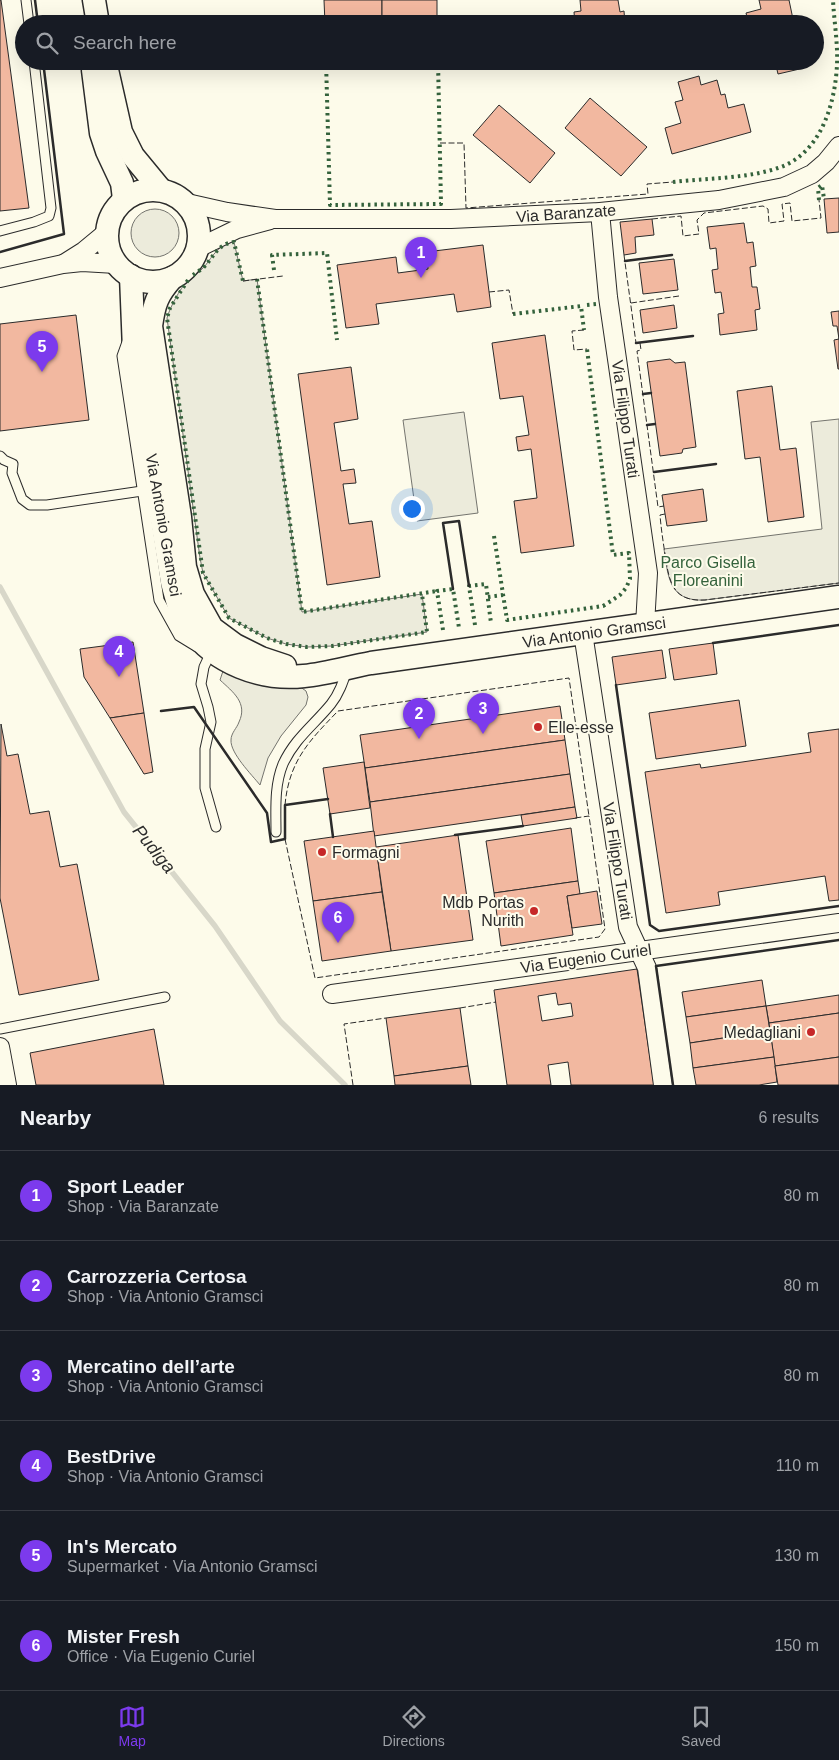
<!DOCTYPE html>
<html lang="en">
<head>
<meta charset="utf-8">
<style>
	body { margin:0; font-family:Helvetica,sans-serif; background:#242831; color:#f1f3f6 }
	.you { position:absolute; left:411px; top:508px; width:18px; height:18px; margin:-12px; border:4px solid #fff; border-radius:50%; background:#1a73e8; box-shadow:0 0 0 8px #1a73e833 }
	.badge { display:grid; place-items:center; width:32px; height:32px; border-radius:50%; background:#7c3aed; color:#fff; font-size:16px; font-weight:700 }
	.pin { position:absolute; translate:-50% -41px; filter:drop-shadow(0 1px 2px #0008) }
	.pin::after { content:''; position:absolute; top:26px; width:18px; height:15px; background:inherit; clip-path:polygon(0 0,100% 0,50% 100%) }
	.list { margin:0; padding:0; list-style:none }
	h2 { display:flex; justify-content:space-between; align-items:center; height:65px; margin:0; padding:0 20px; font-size:21px }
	h2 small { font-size:16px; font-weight:400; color:#9ea1a6 }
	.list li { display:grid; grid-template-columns:32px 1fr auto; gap:15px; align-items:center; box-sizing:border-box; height:90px; padding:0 20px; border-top:1px solid #363941 }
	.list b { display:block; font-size:19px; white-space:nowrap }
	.list p { margin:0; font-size:16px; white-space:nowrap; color:#9ea1a6 }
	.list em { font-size:16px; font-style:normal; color:#9ea1a6 }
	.icon { flex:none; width:28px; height:28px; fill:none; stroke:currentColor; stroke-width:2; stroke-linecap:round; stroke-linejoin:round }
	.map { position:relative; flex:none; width:839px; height:1085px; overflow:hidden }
	.search { position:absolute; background:#171b24; box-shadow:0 5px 20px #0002; left:15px; right:15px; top:15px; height:55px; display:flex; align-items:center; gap:12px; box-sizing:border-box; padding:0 18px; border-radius:28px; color:#9ea1a6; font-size:19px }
	.sheet { height:605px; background:#171b24 }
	nav { display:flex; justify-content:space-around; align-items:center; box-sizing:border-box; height:70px; border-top:1px solid #363941; background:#171b24; font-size:14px; color:#9ea1a6 }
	nav a { display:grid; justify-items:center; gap:2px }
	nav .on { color:#7c3aed }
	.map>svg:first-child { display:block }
	.green { fill:#ecebdb; stroke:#74746e }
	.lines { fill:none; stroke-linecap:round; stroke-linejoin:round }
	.stream { stroke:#d8d7c9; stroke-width:5.5 }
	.building { fill:#f2b8a0; stroke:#2b2b2b; fill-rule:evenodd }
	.service-casing { stroke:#2b2b2b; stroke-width:11 }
	.minor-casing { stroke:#2b2b2b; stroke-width:20 }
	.tertiary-casing { stroke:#2b2b2b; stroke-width:25 }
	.service { stroke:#fdfbea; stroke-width:9 }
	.minor { stroke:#fdfbea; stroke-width:18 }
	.tertiary { stroke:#fdfbea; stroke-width:22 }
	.hedge { stroke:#34623c; stroke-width:4; stroke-dasharray:2.5 4; stroke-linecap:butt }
	.fence { stroke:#2b2b2b; stroke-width:1; stroke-dasharray:6 2.5; stroke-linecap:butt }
	.wall { stroke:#2b2b2b; stroke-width:2.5 }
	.poi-dot { fill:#c62828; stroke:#fdfbea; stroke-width:2 }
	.labels { text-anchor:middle; stroke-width:4; stroke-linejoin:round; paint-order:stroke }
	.street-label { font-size:16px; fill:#2b2b2b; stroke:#fdfbea }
	.park-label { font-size:16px; fill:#34623c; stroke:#fdfbea }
	.poi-label { font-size:16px; fill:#2b2b2b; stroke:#fdfbea; text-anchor:start }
	.water-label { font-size:18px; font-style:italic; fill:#2b2b2b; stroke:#fdfbea }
</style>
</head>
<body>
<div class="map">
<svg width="839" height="1085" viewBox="0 0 839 1085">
	<rect width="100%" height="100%" fill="#fdfbea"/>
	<!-- green -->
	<g class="green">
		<circle cx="155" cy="233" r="24"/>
		<path d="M230 242H234L243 281 257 279 302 612 422 594 427 632 332 646 307 647 286 644 267 638 229 618 203 573 200 558 167 318C170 307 180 289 187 281 193 275 200 272 205 266 213 255 218 247 230 242Z"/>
		<path d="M464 412 478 513 417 521 403 420Z"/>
		<path d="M839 419V583L705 600C669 602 668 577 664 549L822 529 811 422Z"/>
		<path d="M224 668 246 679 276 687 299 686 306 691 308 697 306 705 281 736 268 758 260 785C252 775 230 753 231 740 231 733 237 728 239 722 248 703 233 692 220 680Z"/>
	</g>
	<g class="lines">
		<!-- stream -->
		<path class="stream" d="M0 587 124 812 215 926 280 1021 345 1085"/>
	</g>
	<!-- building -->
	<g class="building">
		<path d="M0 0H1L29 208 0 211Z"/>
		<path d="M324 0H382V24H325Z"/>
		<rect x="382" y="0" width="55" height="24"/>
		<path d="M580 0H618L620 12 624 11 625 24H575L574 12 581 11Z"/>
		<path d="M759 0H789L794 24H733V20L747 17 746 13 761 9Z"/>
		<path d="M775 61H803L804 68 778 74Z"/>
		<path d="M699 76 701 85 717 80 721 95 725 94 728 108 744 104 751 132 672 154 665 128 681 123 675 102 683 100 678 82Z"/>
		<path d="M590 98 647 147 621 176 565 128Z"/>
		<path d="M499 105 555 153 530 183 473 135Z"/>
		<path d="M839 198V232L827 233 824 199Z"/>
		<path d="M652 219 654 235 635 237 636 253 624 255 620 222Z"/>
		<path d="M744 223 747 243 753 242 756 266 750 267 752 287H757L760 309 755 310 757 330 720 335 718 314 724 313 721 292 715 293 712 270 718 269 716 248 710 249 707 227Z"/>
		<path d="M483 245 491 307 457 312 454 294 376 304 379 324 346 328 337 265 396 257 398 273 428 269 426 252Z"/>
		<path d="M674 259 678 290 643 294 639 263Z"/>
		<path d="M674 305 677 328 643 333 640 310Z"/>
		<path d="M839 311V339L837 326H833L831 312Z"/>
		<path d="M76 315 89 420 0 431V324Z"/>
		<path d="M545 335 574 546 521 553 514 501 537 498 531 449 518 451 516 437 529 435 523 396 500 399 492 343Z"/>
		<path d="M839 339V369H838L834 340Z"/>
		<path d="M670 359 675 363 685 362 696 447 683 449 682 453 660 456 647 362Z"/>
		<path d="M351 367 358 419 334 423 341 471 354 469 356 483 343 484 349 524 372 521 380 577 327 585 298 374Z"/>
		<path d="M772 386 780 450 796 448 804 517 768 522 760 457 745 459 737 391Z"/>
		<path d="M703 489 707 521 667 526 662 495Z"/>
		<path d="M133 642 144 713 110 718 84 677 80 649Z"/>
		<path d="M713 643 717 674 674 680 669 649Z"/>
		<path d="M662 650 666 678 616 685 612 657Z"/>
		<path d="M739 700 746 746 656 759 649 713Z"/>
		<path d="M560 706 565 740 365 768 360 735Z"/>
		<path d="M144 713 153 772 144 774 110 718Z"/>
		<path d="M1 724 7 756 18 754 30 814 49 811 60 867 77 864 99 980 19 995 0 898Z"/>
		<path d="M839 729V900L829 901 825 876 718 892 720 905 666 913 645 772 700 764 701 768 811 752 808 733Z"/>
		<path d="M565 740 570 774 370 802 365 768Z"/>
		<path d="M364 762 370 808 330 814 323 768Z"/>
		<path d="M570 774 575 807 374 836 370 802Z"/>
		<path d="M575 807 577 818 523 826 521 815Z"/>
		<path d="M571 828 578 881 494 893 486 841Z"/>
		<path d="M374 831 382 892 313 901 304 841Z"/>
		<path d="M458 835 473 940 391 951 376 847Z"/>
		<path d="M578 881 580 894 567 896 573 935 501 946 494 893Z"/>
		<path d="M597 891 602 924 572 928 567 896Z"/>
		<path d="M382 892 391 951 322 961 313 901Z"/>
		<path d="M637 969 654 1085H571L568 1062 548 1065 551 1085H507L494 990ZM556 993 558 1005 571 1003 573 1016 542 1021 538 996Z"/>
		<path d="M762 980 766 1006 686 1017 682 992Z"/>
		<path d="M839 995V1013L769 1023 766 1006Z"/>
		<path d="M766 1006 770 1031 690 1043 686 1017Z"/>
		<path d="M460 1008 468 1066 394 1076 386 1018Z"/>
		<path d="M839 1013V1057L775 1066 769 1023Z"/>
		<path d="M154 1029 164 1085H36L30 1053Z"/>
		<path d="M770 1031 774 1057 693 1068 690 1043Z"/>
		<path d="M774 1057 777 1082 759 1085H696L693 1068Z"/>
		<path d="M839 1057V1085H778L775 1066Z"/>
		<path d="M468 1066 471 1085H395L394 1076Z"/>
	</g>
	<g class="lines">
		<defs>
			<g id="service">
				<path d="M26 0 29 24"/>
				<path d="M0 231 34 222 49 216 51 208 34 61"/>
				<path d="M127 342 122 356 159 600 179 636 197 647"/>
				<path d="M0 456 4 460 13 464 12 473 22 499 30 505H47L142 491"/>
				<path d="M211 652 204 667 201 684 208 707 211 722 205 749V788L216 827"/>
				<path d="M276 832C276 810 274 786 283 764 295 738 314 725 331 704 339 694 343 682 347 670"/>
				<path d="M0 1029 165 997"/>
			</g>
			<g id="minor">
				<path d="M187 203 227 212 275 219H451L600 212 719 200 784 187 812 174 826 162 839 146"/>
				<path d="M600 212 608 297 648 573 645 625"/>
				<path d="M198 248 237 229 270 220"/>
				<path d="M65 263 84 251 107 232"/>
				<path d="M0 278 63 264 82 262 116 264"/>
				<path d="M583 633 628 927 647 968 663 1085"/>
				<path d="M332 994 839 923"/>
				<path d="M0 1047 7 1085"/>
			</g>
			<g id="tertiary">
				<path d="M94 0 98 24"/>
				<path d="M105 61 121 132 133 156 161 190"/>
				<path d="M93 70 101 133 107 151 122 183 124 199"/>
				<circle cx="153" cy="236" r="46"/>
				<path d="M131 276 134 350 172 582C176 597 180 615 190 628 215 663 261 681 304 676 326 674 349 667 371 663L839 597"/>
				<path d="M172 278C157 295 154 304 151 326L180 517 185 567 193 594 212 628 235 645 261 658 285 666"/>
			</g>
		</defs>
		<!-- service casing -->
		<use href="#service" class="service-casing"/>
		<!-- minor casing -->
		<use href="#minor" class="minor-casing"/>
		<!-- tertiary casing -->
		<use href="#tertiary" class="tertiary-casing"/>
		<!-- service -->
		<use href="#service" class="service"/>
		<!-- minor -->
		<use href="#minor" class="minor"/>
		<!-- tertiary -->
		<use href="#tertiary" class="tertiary"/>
		<!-- hedge -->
		<g class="hedge">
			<path d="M326 61 330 205 441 204 438 61"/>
			<path d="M673 182C707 178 745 179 778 168 821 154 835 104 837 65 838 43 834 21 833 0"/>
			<path d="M819 200 818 188 822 185 824 199"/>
			<path d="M274 270 272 255 327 253 337 340"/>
			<path d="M193 275C196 273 200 270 203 268 214 257 217 244 234 242L243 281"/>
			<path d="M257 279 302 612 437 591"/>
			<path d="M188 280 170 308 167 318 203 573 229 618 267 638 286 644 307 647 332 646 427 632 422 594"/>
			<path d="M587 305 597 304"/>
			<path d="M513 314 581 306 584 330"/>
			<path d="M494 536 507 620 603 606 611 601 620 595 626 588 630 579 629 553 613 555 587 349"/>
			<path d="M488 597 503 595"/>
			<path d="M475 625 469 586 486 584 491 623"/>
			<path d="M443 630 437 591 453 589 459 628"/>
		</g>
		<!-- fence -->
		<g class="fence">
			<path d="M440 143H464L466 208 648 194 647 184 673 182"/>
			<path d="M652 219 681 216 683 236 699 234 697 220 704 213 763 206 768 209 769 223 784 221 782 204 790 203 792 221 821 218 819 200"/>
			<path d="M624 255 636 343"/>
			<path d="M243 281 283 276"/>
			<path d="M489 292 509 290 513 314"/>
			<path d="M631 303 679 296"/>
			<path d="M584 330 572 331 574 350 587 349"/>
			<path d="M640 343 641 350 637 351 658 507 664 506"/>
			<path d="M665 514 660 515C661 528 663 541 665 554 669 581 672 602 705 600L839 583"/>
			<path d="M285 805C289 761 309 741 338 711L569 678 589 816"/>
			<path d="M285 839 315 978 599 937 605 929 589 816 575 818"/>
			<path d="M460 1008 496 1002"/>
			<path d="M353 1085 344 1024 386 1018"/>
		</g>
		<!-- wall -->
		<g class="wall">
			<path d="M35 0 38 24"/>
			<path d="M0 252 64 234 43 61"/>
			<path d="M625 261 672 255"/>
			<path d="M636 343 693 336"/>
			<path d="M643 394 651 393"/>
			<path d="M647 425 655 424"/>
			<path d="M654 472 716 464"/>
			<path d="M453 589 443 523 459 521 469 586"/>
			<path d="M713 643 839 625"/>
			<path d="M616 685 650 925 659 931 839 906"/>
			<path d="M161 711 194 707 267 813 271 842 285 839V805L328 799"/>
			<path d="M330 814 333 837"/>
			<path d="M455 835 523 826"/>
			<path d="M673 1085 656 966 839 940"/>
		</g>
	</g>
	<!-- markers -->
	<g class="poi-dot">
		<circle cx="538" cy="727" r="5"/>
		<circle cx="322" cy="852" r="5"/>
		<circle cx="534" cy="911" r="5"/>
		<circle cx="811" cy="1032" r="5"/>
	</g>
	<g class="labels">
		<!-- street labels -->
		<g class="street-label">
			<text transform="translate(566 213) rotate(-4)" y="6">Via Baranzate</text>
			<text transform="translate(626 419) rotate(82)" y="6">Via Filippo Turati</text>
			<text transform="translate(164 525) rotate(80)" y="6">Via Antonio Gramsci</text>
			<text transform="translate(594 632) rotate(-8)" y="6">Via Antonio Gramsci</text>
			<text transform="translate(618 861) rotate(81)" y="6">Via Filippo Turati</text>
			<text transform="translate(586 958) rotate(-8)" y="6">Via Eugenio Curiel</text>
		</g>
		<!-- park labels -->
		<g class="park-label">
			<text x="708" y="568">Parco Gisella<tspan x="708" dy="18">Floreanini</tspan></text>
		</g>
		<!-- poi labels -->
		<g class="poi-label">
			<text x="548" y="733">Elle-esse</text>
			<text x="332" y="858">Formagni</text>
			<text x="524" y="908" text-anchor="end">Mdb Portas<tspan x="524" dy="18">Nurith</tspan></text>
			<text x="801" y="1038" text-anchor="end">Medagliani</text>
		</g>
		<!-- water labels -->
		<g class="water-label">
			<text transform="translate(154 849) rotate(51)" y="6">Pudiga</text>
		</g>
	</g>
</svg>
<div class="you"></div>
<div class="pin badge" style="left:421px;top:278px">1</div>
<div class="pin badge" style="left:419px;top:739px">2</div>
<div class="pin badge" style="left:483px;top:734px">3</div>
<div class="pin badge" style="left:119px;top:677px">4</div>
<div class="pin badge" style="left:42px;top:372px">5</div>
<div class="pin badge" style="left:338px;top:943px">6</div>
<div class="search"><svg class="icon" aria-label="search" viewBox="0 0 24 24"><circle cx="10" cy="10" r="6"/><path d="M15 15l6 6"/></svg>Search here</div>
</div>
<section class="sheet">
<h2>Nearby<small>6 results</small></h2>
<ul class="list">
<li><span class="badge">1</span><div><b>Sport Leader</b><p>Shop · Via Baranzate</p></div><em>80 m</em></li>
<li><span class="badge">2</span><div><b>Carrozzeria Certosa</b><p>Shop · Via Antonio Gramsci</p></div><em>80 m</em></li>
<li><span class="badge">3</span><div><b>Mercatino dell’arte</b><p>Shop · Via Antonio Gramsci</p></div><em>80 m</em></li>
<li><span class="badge">4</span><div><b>BestDrive</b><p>Shop · Via Antonio Gramsci</p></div><em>110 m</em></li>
<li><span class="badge">5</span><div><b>In's Mercato</b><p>Supermarket · Via Antonio Gramsci</p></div><em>130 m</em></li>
<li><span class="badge">6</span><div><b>Mister Fresh</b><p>Office · Via Eugenio Curiel</p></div><em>150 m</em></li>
</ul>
</section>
<nav>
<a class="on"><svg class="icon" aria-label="map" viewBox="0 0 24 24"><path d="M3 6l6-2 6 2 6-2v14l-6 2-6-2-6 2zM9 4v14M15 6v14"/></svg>Map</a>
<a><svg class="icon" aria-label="directions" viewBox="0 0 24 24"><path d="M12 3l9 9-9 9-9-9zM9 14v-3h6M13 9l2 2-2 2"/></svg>Directions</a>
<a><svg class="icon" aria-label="saved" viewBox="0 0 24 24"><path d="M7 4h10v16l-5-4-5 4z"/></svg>Saved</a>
</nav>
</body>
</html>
